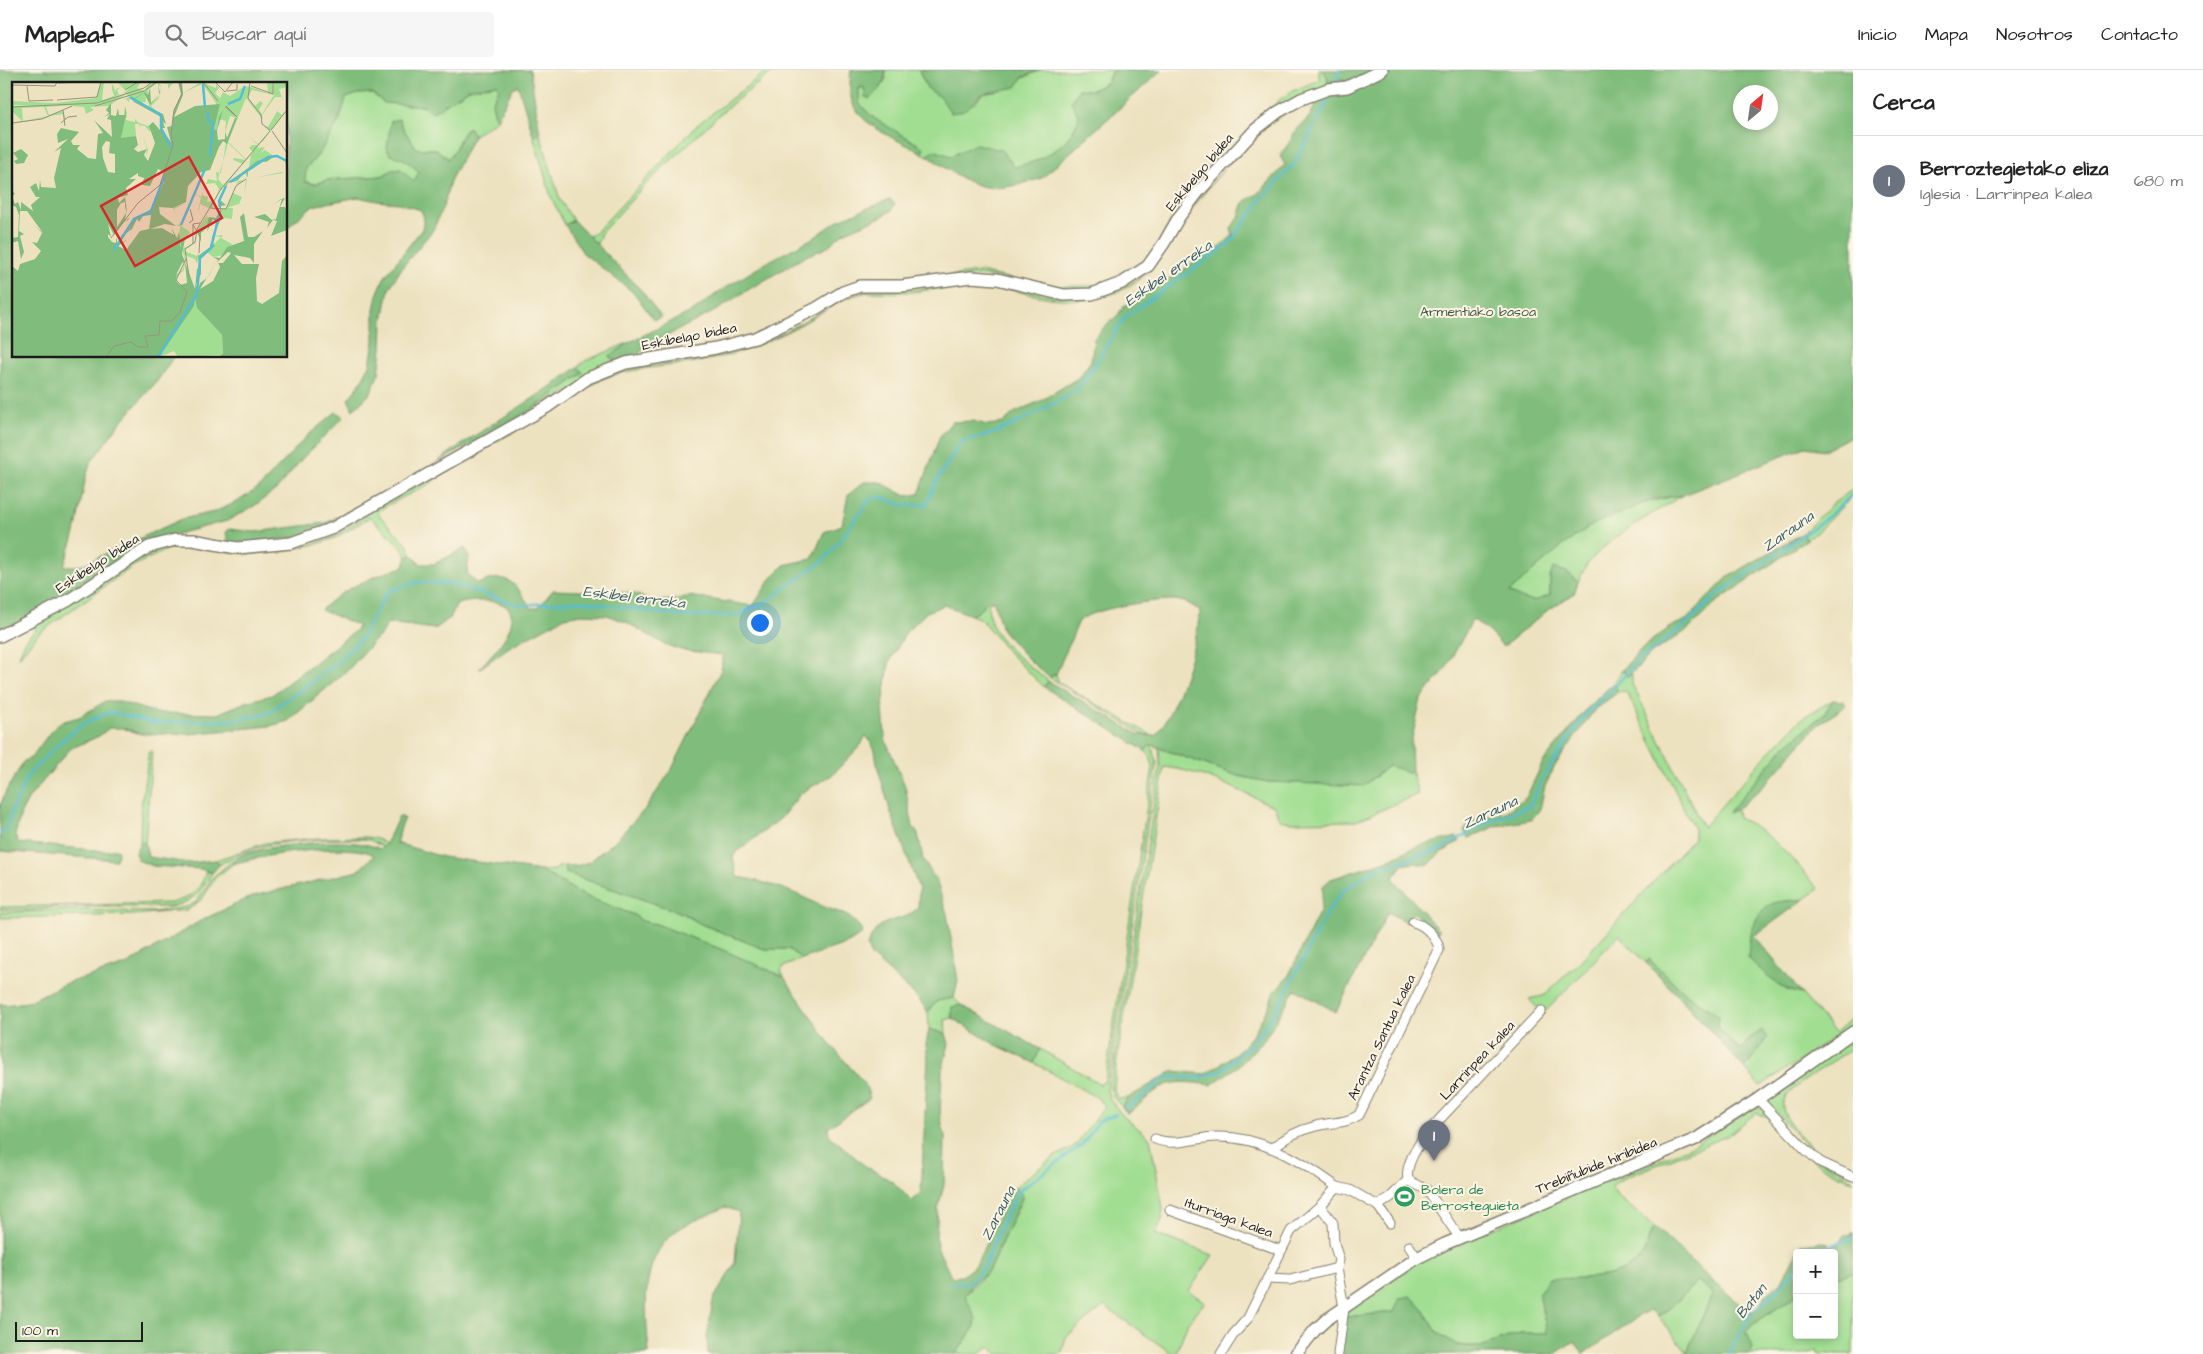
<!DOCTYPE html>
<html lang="es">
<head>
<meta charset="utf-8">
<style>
	body { margin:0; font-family:"Architects Daughter",sans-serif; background:#f6f6f6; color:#222 }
	.controls { position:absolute; right:15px; bottom:15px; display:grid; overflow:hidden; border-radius:5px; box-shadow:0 2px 8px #0003 }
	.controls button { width:45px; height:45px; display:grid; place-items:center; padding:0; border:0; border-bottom:1px solid #e0e0e0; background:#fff; color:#222; font:25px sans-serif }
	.compass { position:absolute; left:1733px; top:15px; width:45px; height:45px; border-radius:50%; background:#fff; box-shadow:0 2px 8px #0003; rotate:29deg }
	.scale { position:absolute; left:15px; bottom:12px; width:128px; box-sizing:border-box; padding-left:5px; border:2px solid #1c1c1c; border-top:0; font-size:14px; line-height:18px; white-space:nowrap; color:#1c1c1c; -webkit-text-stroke:4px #fcf5e5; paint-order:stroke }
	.you { position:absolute; left:759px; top:552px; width:18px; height:18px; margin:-12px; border:4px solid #fff; border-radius:50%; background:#1a73e8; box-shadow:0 0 0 8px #1a73e833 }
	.badge { display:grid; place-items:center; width:32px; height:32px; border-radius:50%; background:#d1495b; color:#fff; font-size:16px; font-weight:700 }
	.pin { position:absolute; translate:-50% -41px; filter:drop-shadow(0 1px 2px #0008) }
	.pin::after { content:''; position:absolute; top:26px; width:18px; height:15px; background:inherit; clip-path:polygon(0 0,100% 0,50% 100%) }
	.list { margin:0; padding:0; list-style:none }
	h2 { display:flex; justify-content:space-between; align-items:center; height:65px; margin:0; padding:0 20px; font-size:21px }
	h2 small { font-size:16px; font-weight:400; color:#767676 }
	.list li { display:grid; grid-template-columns:32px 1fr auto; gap:15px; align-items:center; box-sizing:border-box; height:90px; padding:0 20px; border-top:1px solid #e0e0e0 }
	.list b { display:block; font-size:19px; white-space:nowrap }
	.list p { margin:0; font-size:16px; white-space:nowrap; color:#767676 }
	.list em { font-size:16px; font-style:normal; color:#767676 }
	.icon { flex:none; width:28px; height:28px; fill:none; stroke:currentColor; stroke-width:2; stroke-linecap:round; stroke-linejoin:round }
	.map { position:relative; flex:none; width:1853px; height:1284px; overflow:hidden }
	header { display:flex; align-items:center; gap:30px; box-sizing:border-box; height:70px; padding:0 25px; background:#fff; border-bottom:1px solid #e0e0e0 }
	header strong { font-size:24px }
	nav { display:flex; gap:28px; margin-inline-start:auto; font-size:18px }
	.search { width:350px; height:45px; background:#f6f6f6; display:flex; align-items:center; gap:12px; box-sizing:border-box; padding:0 18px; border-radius:5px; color:#767676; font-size:19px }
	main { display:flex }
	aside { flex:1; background:#fff }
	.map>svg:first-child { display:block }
	.green { fill:#a1de92; stroke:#5e7d57 }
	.forest { fill:#80bd7c; stroke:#4e6c4c; fill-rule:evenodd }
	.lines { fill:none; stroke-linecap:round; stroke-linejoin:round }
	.stream { stroke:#55bdd2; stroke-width:2.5 }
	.minor-casing { stroke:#847f6e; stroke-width:11 }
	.tertiary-casing { stroke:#847f6e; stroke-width:14 }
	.minor { stroke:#fff; stroke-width:9 }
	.tertiary { stroke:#fff; stroke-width:11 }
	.labels { text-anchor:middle; stroke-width:4; stroke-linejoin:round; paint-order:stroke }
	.street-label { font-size:14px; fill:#1c1c1c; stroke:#fcf5e5 }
	.park-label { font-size:14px; fill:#44563f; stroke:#fcf5e5 }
	.leisure-label { font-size:14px; fill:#27864d; stroke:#fcf5e5; text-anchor:start }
	.water-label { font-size:15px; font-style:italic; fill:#335c65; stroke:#fcf5e5 }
	.inset-river { fill:none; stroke:#55bdd2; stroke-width:2.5 }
	.inset-road { fill:none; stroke:#99937e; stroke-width:1 }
	.view { fill:#d62828; fill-opacity:0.15; stroke:#d62828; stroke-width:2.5 }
	.inset-edge { fill:none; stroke:#1c1c1c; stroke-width:2.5 }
</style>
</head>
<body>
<header>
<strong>Mapleaf</strong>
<div class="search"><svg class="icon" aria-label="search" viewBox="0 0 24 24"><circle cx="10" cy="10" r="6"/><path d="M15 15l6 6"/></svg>Buscar aquí</div>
<nav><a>Inicio</a><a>Mapa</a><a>Nosotros</a><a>Contacto</a></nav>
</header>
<main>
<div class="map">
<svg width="1853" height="1284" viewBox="0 0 1853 1284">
	<rect width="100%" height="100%" fill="#fcf5e5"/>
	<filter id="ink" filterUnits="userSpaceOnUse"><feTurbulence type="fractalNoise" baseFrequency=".02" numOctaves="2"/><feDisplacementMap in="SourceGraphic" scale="10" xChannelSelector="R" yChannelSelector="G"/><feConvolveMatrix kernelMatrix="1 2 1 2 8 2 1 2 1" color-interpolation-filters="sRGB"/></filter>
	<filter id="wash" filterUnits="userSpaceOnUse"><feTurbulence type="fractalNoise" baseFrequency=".0096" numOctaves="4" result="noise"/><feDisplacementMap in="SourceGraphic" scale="20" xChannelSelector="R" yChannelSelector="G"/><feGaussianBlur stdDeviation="1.12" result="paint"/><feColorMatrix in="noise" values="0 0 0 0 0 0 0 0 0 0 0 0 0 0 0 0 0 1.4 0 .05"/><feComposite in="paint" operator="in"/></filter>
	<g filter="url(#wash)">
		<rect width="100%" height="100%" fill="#ede2c0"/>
		<!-- green -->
		<g class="green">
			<path d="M768 0H775L723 41 647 113 601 163 597 174 589 166 595 163 697 55Z"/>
			<path d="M885 0H919C928 29 947 29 974 34L982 24 995 22 1040 0H1112L1107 12 1092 20C1087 30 1081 50 1075 59 1061 80 1038 93 1014 97L1009 89 959 83 951 86 933 80 928 86 922 83 924 78C910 69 870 49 861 37 857 33 859 24 859 18L881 17 886 9Z"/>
			<path d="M1319 0H1322L1327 6 1329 18C1319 20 1309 22 1300 27 1261 46 1205 105 1181 141 1165 165 1155 195 1128 209 1102 221 1067 224 1039 218 1022 214 1005 208 987 206 966 204 945 210 924 213 900 216 876 212 852 218 817 236 784 259 747 273 711 286 672 289 634 293L637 287 650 288 690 284 740 271 777 256 833 224 862 213 912 210 980 202 1049 217 1099 215 1118 210 1133 203 1146 192 1156 178 1172 149 1201 109 1278 31 1290 22 1319 10Z"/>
			<path d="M497 14 499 19 492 32 496 51 474 65 468 57C459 66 457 79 449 89L436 79H417C410 67 404 63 399 49L390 85C402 86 412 94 420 102L414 112 392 100 382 106 328 110 315 114 305 111 306 98 319 84 339 51 346 28 358 24 372 23 384 33 423 36 457 27 469 19Z"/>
			<path d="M1321 25 1318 31 1315 29C1274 37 1208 114 1185 149 1166 176 1152 206 1120 221 1086 236 1050 229 1016 221 1005 219 995 215 984 214 959 213 935 220 911 222 897 223 883 222 870 222 845 224 821 244 800 255 772 270 743 283 712 289 676 297 639 296 604 308L447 401 429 414 382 438 378 444 407 474 412 485 407 487 401 476 370 447 337 467 321 473 284 481 246 484 188 476 168 479 133 496 38 564 18 588 26 570 36 559 30 553 74 529 136 487 164 475 190 473 233 480 261 481 312 474 335 466 391 428 426 411 507 364 551 339 595 309 629 299 707 289 740 280 776 266 856 223 875 220 919 219 971 211 993 212 1053 226 1085 227 1125 216 1136 210 1152 196 1196 130 1248 73 1272 51 1292 38Z"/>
			<path d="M540 64 560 130 573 150 565 155 551 127 533 65Z"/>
			<path d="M630 272 609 287 621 295 533 339 582 304 578 297 585 291Z"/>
			<path d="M1853 419V426L1818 461 1806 470 1803 463 1831 435Z"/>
			<path d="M1683 425C1653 444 1608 467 1587 495 1583 500 1581 507 1578 512L1567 502 1550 507V525C1531 534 1527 532 1509 522 1528 502 1568 468 1592 455 1619 439 1652 430 1683 425Z"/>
			<path d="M987 531H989C983 566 1025 591 1048 611L1044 617 1006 580 981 549 971 545 978 541Z"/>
			<path d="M1622 600 1628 607 1632 604V614L1703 757 1761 691 1802 648 1833 630 1824 644 1785 676 1729 742 1737 740 1738 748C1772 762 1795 793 1819 819L1805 829 1775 833 1749 869 1772 910 1786 920 1802 924 1835 963 1853 947V954L1807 986 1760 1016 1745 999 1767 968 1749 969 1742 979 1733 974 1718 957 1719 946 1684 923 1649 889 1646 893 1619 865 1543 944 1529 929 1543 926 1577 895 1694 768V759L1626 621 1618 622 1614 613Z"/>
			<path d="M1056 604 1059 613 1151 665H1144L1049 607Z"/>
			<path d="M1151 675 1157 691 1107 1020 1110 1030 1124 1047 1150 1068 1163 1138 1162 1150 1155 1164 1213 1185 1189 1221 1205 1232 1188 1252 1176 1284H1173L1104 1236 1066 1267 1062 1282 1058 1284H997L989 1276 980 1284H956L975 1256 965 1225 988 1202 1023 1126 1015 1117 1052 1088 1075 1076 1105 1035 1096 1027 1034 993 1040 979 1100 1014 1105 1011 1153 696 1150 686 1145 681Z"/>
			<path d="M1159 678 1238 706 1268 712 1376 707 1388 695 1412 703 1418 724 1356 751 1292 752 1279 750 1275 737C1240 721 1202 701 1164 697L1116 997 1114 1021 1118 1029 1128 1028 1122 1037 1113 1027 1110 1018 1160 695Z"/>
			<path d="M149 681H152L145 773 140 772 141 738Z"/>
			<path d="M367 767 377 769 386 774 383 777 370 770 360 769C310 770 263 767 219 795L216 790 265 773 318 768Z"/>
			<path d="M233 790V794L216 807 202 829 188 840 133 845 0 848V843L67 840 154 842 187 837 196 832 212 808Z"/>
			<path d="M565 796 566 803 682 843 701 854 764 879H788L802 889 783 897 781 901 784 907 723 880 656 854 642 851 634 845 587 827 541 801 555 800 558 797Z"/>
			<path d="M206 801 212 803C198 824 195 831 170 837H58L34 840H0V837L171 833C189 829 202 819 206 801Z"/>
			<path d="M954 928 961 935 952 937V948L945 950 946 964 929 959 928 942 937 931Z"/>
			<path d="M1853 968V978C1837 989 1794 1015 1785 1028 1774 1044 1808 1074 1819 1083 1829 1091 1842 1096 1853 1102V1105L1820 1089 1767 1033 1768 1027Z"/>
			<path d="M1754 1037 1765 1040 1798 1076 1853 1110V1112C1833 1102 1813 1093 1797 1077 1782 1062 1777 1050 1756 1043L1727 1066 1622 1109 1611 1116 1618 1127 1655 1157C1647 1164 1649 1176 1643 1185 1621 1213 1579 1207 1548 1209L1542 1241 1548 1263H1520L1480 1277 1457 1275 1437 1262 1423 1239 1345 1247 1349 1238 1429 1185 1690 1077Z"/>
			<path d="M1853 1202V1284H1819L1817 1280 1808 1284H1749L1751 1278 1747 1261 1752 1255 1795 1226 1797 1223V1265H1834V1205L1841 1206Z"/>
			<path d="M1698 1211 1713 1223 1687 1282 1658 1246 1670 1238Z"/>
		</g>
		<!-- forest -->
		<g class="forest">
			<path d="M0 0H530L540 64 533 65 518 15 513 18 496 51 492 32 499 19 497 14 469 19 433 42 423 36 384 33 372 23 358 24 346 28 339 51 319 84 306 98 305 112 315 114 328 110 382 106 392 100 401 99 414 112 419 102C411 94 402 86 390 85L387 78 391 51 399 49C404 63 410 67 417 79H436L448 89C458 78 459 66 469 57L474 65 450 111 443 137 433 160 403 196 389 219 383 250 382 279 379 303 370 324 353 340 348 329 358 317 370 295 374 271V240L377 225 384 208 422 159 424 148 421 140 399 133 377 131 358 127 312 136 286 159V14H14V286H174L158 310 120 353 91 392 86 406 75 463 64 496H79L182 449 214 442 237 432 260 417 307 366 336 342 344 347 301 390 277 419 254 436 227 451 165 467 130 483 79 519 0 562Z"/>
			<path d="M851 0H885C886 14 879 20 869 29L865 27 864 17 859 18V33L872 47 924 78 922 83C901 71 859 56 852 31 849 21 850 10 851 0Z"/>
			<path d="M919 0H1040L1023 7 1016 17C1009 19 985 22 981 25 968 36 969 41 951 43L941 28 927 18Z"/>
			<path d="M1112 0H1162L1042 108C985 126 976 119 928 86L933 80 951 86 976 74 1001 80 1014 97C1042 92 1071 75 1079 47L1071 31 1079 19 1092 20 1107 13Z"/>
			<path d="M1322 0H1853V365L1825 380 1805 377 1683 425 1654 429 1592 455 1562 476 1509 522C1527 531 1531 534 1550 525V507L1553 498 1567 502 1578 512 1574 524 1549 539 1503 577 1490 563 1473 549 1445 600 1421 629 1411 673 1412 703 1388 696 1363 716 1268 712 1238 706 1151 675 1145 681 1044 617 1048 611 1139 665 1156 666C1178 636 1196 578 1200 541 1192 535 1184 530 1172 530 1152 530 1094 538 1079 551L1056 604 1049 607 1029 590 1002 560 994 532 987 531 978 542 971 545 944 535 927 542 906 562 889 593 883 636 885 669 905 716 913 757 918 764 923 789 936 810 947 844 958 911 954 928 937 931 928 942 917 927 871 886 867 877C879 842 897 857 918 838L919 819 890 740 877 695 875 680 866 665 861 675 832 705 801 723 780 749 738 781 733 787 737 807C765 811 790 820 815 833 834 843 848 840 862 860L861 865 848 873 802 889 788 879H764L701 854 682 843 566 803 565 796H576L589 792 614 772 646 738 672 699 721 600 723 585 681 580 666 575 626 552 607 545 581 544 565 547 509 577 479 599C488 588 502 575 508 562 525 525 478 529 457 534L450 548 435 559 388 553 381 565 372 573 348 600 288 651 270 656 189 664H141L122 658H109L99 666 70 679 29 728 21 743 15 765 19 773 105 781 117 779 118 783 116 790 0 781V736L6 721 24 691 31 688 51 661 61 652 79 647 106 631H118L156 643 217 644 246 632 272 625 355 561 359 556 321 540C343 518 374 506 403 497L407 487 412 485 421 494H434L465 478 469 486 467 504 478 514C509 500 515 514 531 538H538L553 520 633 523 651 531 674 530 689 526 753 536 770 510 784 495 812 489 824 462 842 455 848 425 864 412H880L906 426 919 424 940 366 952 352 973 351 987 355 1003 353 1014 343 1042 330 1078 308 1091 291 1094 269 1105 256 1118 245 1123 237 1182 201 1203 184 1216 181 1233 165 1231 158 1239 147 1244 132 1258 124 1285 95 1280 86 1291 70 1293 64 1310 46 1321 25 1329 14 1327 6ZM1740 22H1770V52H1740Z"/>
			<path d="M890 129 895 134 891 141 881 147 843 163 826 178 806 186 741 224 719 239 649 275 640 282 634 293 621 295 616 290 609 287 630 272 695 240 720 221 771 190 815 167 839 150Z"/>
			<path d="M573 150 641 220 661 247 654 250 634 223 583 183 565 155Z"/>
			<path d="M578 297 583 303 533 339 432 396C478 360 531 333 578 297Z"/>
			<path d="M366 432 368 434 317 466 229 474 226 463 229 459 254 462 326 453Z"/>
			<path d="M1803 463 1806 470 1714 534 1689 559 1653 582 1628 607 1622 600 1644 576 1672 556 1686 550 1728 507Z"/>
			<path d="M1614 613 1618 622 1595 639 1556 694 1545 716 1540 739 1531 750 1496 756 1469 768 1464 761 1471 751 1505 742 1526 728 1543 692 1591 634Z"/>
			<path d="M1833 630 1843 631 1845 636C1837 644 1825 648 1817 656 1796 677 1753 734 1728 743L1785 676 1824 644Z"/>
			<path d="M399 746 404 748 396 773 443 787 541 801 587 827 634 845 642 851 656 854 723 880 784 907 830 974 865 1014 870 1028 828 1058 829 1065 864 1095 893 1112 912 1131 921 1123 928 988 926 975 929 959 946 964 949 974 942 1001 940 1045 945 1067 944 1115 938 1139 936 1165 937 1177 951 1207 962 1206 976 1195 1000 1143 1015 1117 1023 1126 988 1202 975 1212 965 1225 976 1249 975 1256 956 1284H708L707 1268 713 1230 735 1193 739 1142 725 1137C710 1145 690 1151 676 1161 638 1190 646 1242 649 1284H0V933L4 935 28 932 64 914 126 895 202 850 253 826 358 801 374 785C349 771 261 785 233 794V790C239 787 245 783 251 782 279 774 356 766 380 779L386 774Z"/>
			<path d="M1457 767 1460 771 1438 785 1429 795 1413 793 1402 795 1393 808 1439 861 1436 863 1413 842 1407 853 1388 842 1336 942 1295 919 1264 970 1238 996 1211 1015C1163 1008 1164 1014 1128 1044L1122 1037 1128 1028 1173 1001 1205 1004 1236 984 1252 966 1269 936 1274 921 1288 907 1321 839 1323 816 1331 809 1386 791 1417 776Z"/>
			<path d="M140 772 145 773 148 787 190 793 216 790 219 795 212 803 201 799 153 796 138 790 135 783Z"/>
			<path d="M1805 829 1754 866 1802 924C1777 918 1767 905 1748 888 1749 869 1753 840 1774 833 1783 830 1795 831 1805 829Z"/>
			<path d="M1649 889 1685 923 1719 946 1718 957 1733 974 1742 979 1749 969 1762 960 1767 968 1745 999 1686 934 1646 893Z"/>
			<path d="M961 935 1040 979 1034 993 994 974 952 948V937Z"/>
			<path d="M1655 1157 1718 1216 1750 1242 1759 1237 1766 1224 1781 1213 1801 1174 1822 1172 1831 1175H1839L1845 1165 1850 1166 1853 1162V1202L1841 1206 1834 1205V1183H1797L1795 1226 1752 1255 1747 1261 1752 1278 1749 1284H1688L1687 1282 1713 1223 1698 1211 1670 1238 1658 1246 1650 1240 1642 1244 1584 1284 1574 1271 1555 1284H1340L1345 1247 1394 1242 1400 1228 1411 1226 1423 1239 1437 1262 1457 1275 1480 1277 1520 1263H1547L1539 1223 1548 1209C1579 1207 1621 1213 1643 1185 1649 1176 1647 1164 1655 1157Z"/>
		</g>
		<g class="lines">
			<!-- stream -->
			<g class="stream">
				<path d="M1335 14 1340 0"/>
				<path d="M0 764 6 760 13 737 29 704 59 673 81 655 110 642 153 653 235 650 267 644 332 597 360 570 388 521 418 512 454 514 519 535 581 531 678 546 737 545 766 532 823 491 840 471 869 430 882 427 901 435H926L937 410 962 371 992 364 1023 350 1075 322 1090 302 1125 247 1229 174 1263 127 1294 95 1333 21"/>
				<path d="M1126 1039 1167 1007 1197 1008 1219 1002 1251 975 1278 938 1327 843 1343 820 1374 800 1441 779 1488 752 1530 736 1542 709 1585 645 1612 620 1638 590 1683 557 1717 525 1823 451 1853 424"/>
				<path d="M1812 1183 1815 1180 1853 1169"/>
				<path d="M950 1215 971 1212 984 1197 1004 1148 1021 1119 1082 1075 1099 1051 1116 1044"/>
				<path d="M1729 1284 1751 1244 1782 1216 1797 1197"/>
			</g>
		</g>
	</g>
	<g filter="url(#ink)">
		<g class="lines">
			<defs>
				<g id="minor">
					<path d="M1758 1029 1805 1079 1820 1092 1853 1107"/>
					<path d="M1155 1069C1175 1077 1194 1068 1215 1067 1260 1065 1301 1091 1337 1117"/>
					<path d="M1273 1078C1285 1067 1300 1060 1316 1056 1331 1052 1346 1054 1359 1045L1439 880C1438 868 1425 855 1413 852"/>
					<path d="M1408 1110C1405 1094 1417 1078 1425 1065L1541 941"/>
					<path d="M1320 1136 1333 1153 1334 1173 1339 1190 1337 1198 1344 1238 1338 1284"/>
					<path d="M1378 1136 1390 1153"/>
					<path d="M1170 1140 1280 1180"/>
					<path d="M1409 1176 1417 1188"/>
					<path d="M1267 1209 1290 1210 1337 1198"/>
					<path d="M1221 1284 1233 1265 1248 1248 1291 1161 1320 1136 1337 1117 1350 1120 1378 1136 1392 1126 1408 1110 1427 1120 1459 1167"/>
				</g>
				<g id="tertiary">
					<path d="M0 566 69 530 149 477 175 470H193L237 478 291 473 333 458 547 337 588 308 626 293 716 278 755 268 817 238 843 222 860 216H902L971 207 997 209 1064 225 1092 224 1122 213 1148 196 1164 173 1179 147 1199 121 1255 60 1278 42 1301 29 1328 19 1347 17 1382 0"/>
					<path d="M1296 1284 1315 1260 1326 1250 1417 1188 1445 1174 1696 1069 1758 1029 1853 962"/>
				</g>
			</defs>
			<!-- minor casing -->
			<use href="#minor" class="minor-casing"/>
			<!-- tertiary casing -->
			<use href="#tertiary" class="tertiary-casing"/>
			<!-- minor -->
			<use href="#minor" class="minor"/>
			<!-- tertiary -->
			<use href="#tertiary" class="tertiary"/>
		</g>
	</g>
	<!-- icons -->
	<defs>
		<symbol id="stadium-disc" viewBox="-11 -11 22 22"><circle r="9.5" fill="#2e9e5b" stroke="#fcf5e5"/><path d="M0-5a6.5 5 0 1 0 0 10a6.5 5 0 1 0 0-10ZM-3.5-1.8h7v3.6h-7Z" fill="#fff"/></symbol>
	</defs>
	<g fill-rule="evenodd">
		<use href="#stadium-disc" x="1392" y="1114" width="25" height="25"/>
	</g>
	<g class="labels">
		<!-- street labels -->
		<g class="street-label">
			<text transform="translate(1199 102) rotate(-50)" y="5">Eskibelgo bidea</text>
			<text transform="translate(689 266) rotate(-11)" y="5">Eskibelgo bidea</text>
			<text transform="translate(97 493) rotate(-33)" y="5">Eskibelgo bidea</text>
			<text transform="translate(1381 967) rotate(-64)" y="5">Arantza Santua kalea</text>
			<text transform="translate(1477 990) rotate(-47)" y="5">Larrinpea kalea</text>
			<text transform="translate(1596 1095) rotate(-22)" y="5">Trebiñubide hiribidea</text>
			<text transform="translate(1229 1147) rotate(20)" y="5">Iturriaga kalea</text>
		</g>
		<!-- park labels -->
		<g class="park-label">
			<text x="1478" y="246">Armentiako basoa</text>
		</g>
		<!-- leisure labels -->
		<g class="leisure-label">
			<text x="1421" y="1124">Bolera de<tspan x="1421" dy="16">Berrosteguieta</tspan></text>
		</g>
		<!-- water labels -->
		<g class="water-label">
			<text transform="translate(1168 203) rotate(-35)" y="5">Eskibel erreka</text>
			<text transform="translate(1788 461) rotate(-35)" y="5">Zarauna</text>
			<text transform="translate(634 527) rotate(7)" y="5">Eskibel erreka</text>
			<text transform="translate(1490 742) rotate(-25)" y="5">Zarauna</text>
			<text transform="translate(998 1143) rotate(-63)" y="5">Zarauna</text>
			<text transform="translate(1751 1231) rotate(-51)" y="5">Batan</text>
		</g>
	</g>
	<!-- overview -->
	<g transform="translate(12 12)">
		<rect width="275" height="275" fill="#ede2c0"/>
		<path d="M89 0H92L90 18 102 14 100 7V3L95 0 101 3 104 10V7L109 5 105 8 107 13 98 17 118 10 111 12 117 6 113 8 105 0H129L125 6 133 9 135 4 142 0H162L156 7V2L147 1 149 4V9L148 13 146 17 139 24 146 30 136 24 148 13 149 5 145 1 136 8V15L133 10 134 20H131L130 24 118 14 117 20 114 17 109 19 117 15 114 12 97 24 78 25 82 28 74 32 72 25 58 24 62 23 34 25 37 33 46 30 51 29 54 37 52 39V32L37 34 40 43 37 35 0 42 10 39 0 29V24L22 23H0V19L43 21 84 16ZM32 25 36 34 11 39 10 26ZM189 0 204 6V2L207 6 203 11 208 16 211 10 218 14 233 4 228 13V18L235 4 256 11 255 0H260L262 13 261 0H275V5L267 7 271 19 265 29 270 33 275 28 251 59 262 54 249 60 245 66 253 65 249 71 253 68 262 74 237 85 239 73 208 109 200 126 208 128 199 127 198 129 194 134 198 137 195 143 185 148 184 159V160L182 162 179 164 174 167 172 169 185 174 187 171 185 182 183 177 172 173 174 177 172 188 165 195 166 202 164 193 171 187 173 178 167 156 168 144H164L168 142 161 126 175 121 162 127 168 143 178 150 173 159H169L170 166 175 165 183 160 185 148 199 127 188 122 187 128H186L189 116 181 110 189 115 192 106 190 113 196 115 195 120 203 119 207 107 203 101 194 102 196 97 205 99 204 90 209 91 214 60 225 36 218 34 213 51 214 39 207 37 205 48 202 47 203 35 201 39 197 38 204 21 192 4 190 12 192 19V23L190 12V2L171 11ZM240 8 262 13 250 32 247 28 251 21 248 19 243 24 236 16ZM263 15H270L271 19 256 45 251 43 258 50 246 62 236 54 246 63H240L237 66 241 70 234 77 216 60 234 16 251 38 250 33ZM216 61 234 78 222 76 221 78 231 82 211 103 206 97ZM113 24 115 31 114 38 123 40V37L127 41 125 35 127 41 136 44 141 40 138 50 133 44 127 43 136 68 134 75 135 67 127 42H123L124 54 109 57ZM270 90 271 91 235 97 232 113 234 97 224 103 221 111 230 115 227 122 230 124 226 122 215 126H221L220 137 212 136 205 140 209 127 214 126 226 99ZM221 138 209 156 220 162 212 173 201 175 195 170 197 167 209 155 201 154 211 153ZM183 217 185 226 210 253 211 273 166 275 162 269 147 275Z" fill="#a1de92" fill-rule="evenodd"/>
		<path d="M166 0H170L171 13 162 35 183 24 208 22 202 47 205 48 207 35 211 28 205 49 206 58 213 57V50L215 56 223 36H225L215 62 211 59 207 65 198 88 189 90 176 104 174 120 161 126 147 125 148 132 164 144 153 142 138 147 150 146 162 153 159 145 165 156 167 150 169 167V158L173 157 170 172 183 207 185 187 188 186 186 174 198 165 200 155 205 142 201 137 195 150 196 145 189 151V160L185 149 195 143 197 135 204 136 208 129 206 120 213 104 217 99 224 98 227 93 245 79 264 73 271 76 275 79 273 83 274 80 263 74 254 80 249 79 235 88 236 92 235 96 234 89 225 99 216 101 208 118 214 123 209 124V129L205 137 206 141 209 137 199 159 203 164 189 176V192L184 203 186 208 188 201 195 196 206 178 201 175 208 176 215 165 232 159 228 135 232 131 236 155H242L251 149 242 162V181L238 176 222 173 230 182H247L244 196 245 219 250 222 267 211 270 179 275 173V275H206L211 272 210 253 185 226 183 217 182 224 147 275H0V184L6 189 8 182 23 177 29 169 20 160 25 161 30 151 22 143 31 151 15 129H8L7 149 12 152 8 154 12 170 9 177 6 159 0 161V156L6 155 7 133 4 125 0 123V108L3 112 0 114 3 122 6 120 9 128V120L21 129 19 123 28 115H24L18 105 24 101 27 109 28 98 29 105 44 106 42 96 49 66 42 70 56 57 46 61 45 52 49 46 67 50 59 59 61 63H68L65 67 76 76 84 77 86 52 91 51 82 38 100 55 99 38 95 37 98 32 92 35 97 31 94 28 99 21V33L104 34 106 26 107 33H113V24L114 33 109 56 124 54 126 63 122 67 126 70 135 67 132 73 136 79 143 61 137 44 141 40 148 48 149 35 122 20 117 15 121 17 133 10 136 13 138 6 139 21 147 12 146 1 148 11 138 23 132 11 121 18 151 32 154 42 151 40 153 46H149L159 60 155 45 160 44 161 31 169 12ZM94 59 98 60 97 71 103 72V91L96 90 91 76 90 65ZM146 87 152 90V100L139 129 121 136 118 146 109 154 108 160 105 162V158L104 155V161L100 160 96 155V152L99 155 96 142 102 153 112 140 116 138 118 135 113 139 114 131 105 145V128L109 121 113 120V125L115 131V130L113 115 107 121 106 116 116 113 114 106 124 97H117L126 91V94L132 96 130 103 138 104ZM139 133 137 147 128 149 114 168 106 164 115 158 110 160V154L120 147 125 137 127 140 131 134ZM216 170 219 171 211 181H206L208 185 201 199 188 207 204 181ZM173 180 175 201 168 203 164 199 165 191 170 181ZM9 67 16 73 12 81 4 82 2 79 6 77 1 71ZM273 116 268 125H273L275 130V148L259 154 265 139 261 138 255 146 257 140 242 135 253 132 260 138 264 137 270 117 260 123 269 117Z" fill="#80bd7c" fill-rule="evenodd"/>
		<path class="inset-river" d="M191 2 193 25M118 15 149 33V46L159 65M216 22 228 17 233 4M196 30V38L201 41 198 75M218 100 256 75 265 74 275 79M208 125 207 119 214 104M169 143 193 87M102 168 122 137 139 129 153 93M146 275 185 212 188 176 199 166 208 129"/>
		<path class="inset-road" d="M191 0 206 19M203 0 213 10 221 0M238 0 236 16 249 33 250 42 258 48M46 1 73 0M0 3 43 4 45 0M15 4 17 19 41 18M239 4 261 12V0M113 8 126 0M215 9 225 8V2M45 18 85 15 89 0M83 24 132 9 145 0M0 25 85 21 132 6 140 0M213 25 225 35 214 24M51 28 53 44M0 41 30 37 60 24M49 41 56 35 65 34M259 48 275 28M260 49 275 71M199 126 214 127 224 104 234 97M177 141 181 138 178 127M181 143 188 154 187 171M99 156 126 121 148 103 161 63 159 52 162 28 170 12 168 0M181 162V142L188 141M177 194 173 167 183 160 185 147 209 107 258 49M94 275 102 264 119 260 126 265H136L133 254 147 253 148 239H160L168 230 175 210 164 198 174 177"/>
		<path class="view" d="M177 75 210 136 123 184 89 124Z"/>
		<rect width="275" height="275" class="inset-edge"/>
	</g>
</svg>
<div class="controls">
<button>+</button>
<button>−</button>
</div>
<svg class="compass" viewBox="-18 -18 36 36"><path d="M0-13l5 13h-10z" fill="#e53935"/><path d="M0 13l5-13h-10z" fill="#767676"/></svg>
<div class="scale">100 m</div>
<div class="you"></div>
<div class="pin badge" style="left:1434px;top:1091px;background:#6b7280">1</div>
</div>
<aside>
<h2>Cerca<small></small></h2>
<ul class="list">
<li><span class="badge" style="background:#6b7280">1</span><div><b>Berroztegietako eliza</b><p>Iglesia · Larrinpea kalea</p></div><em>680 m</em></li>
</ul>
</aside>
</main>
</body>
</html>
